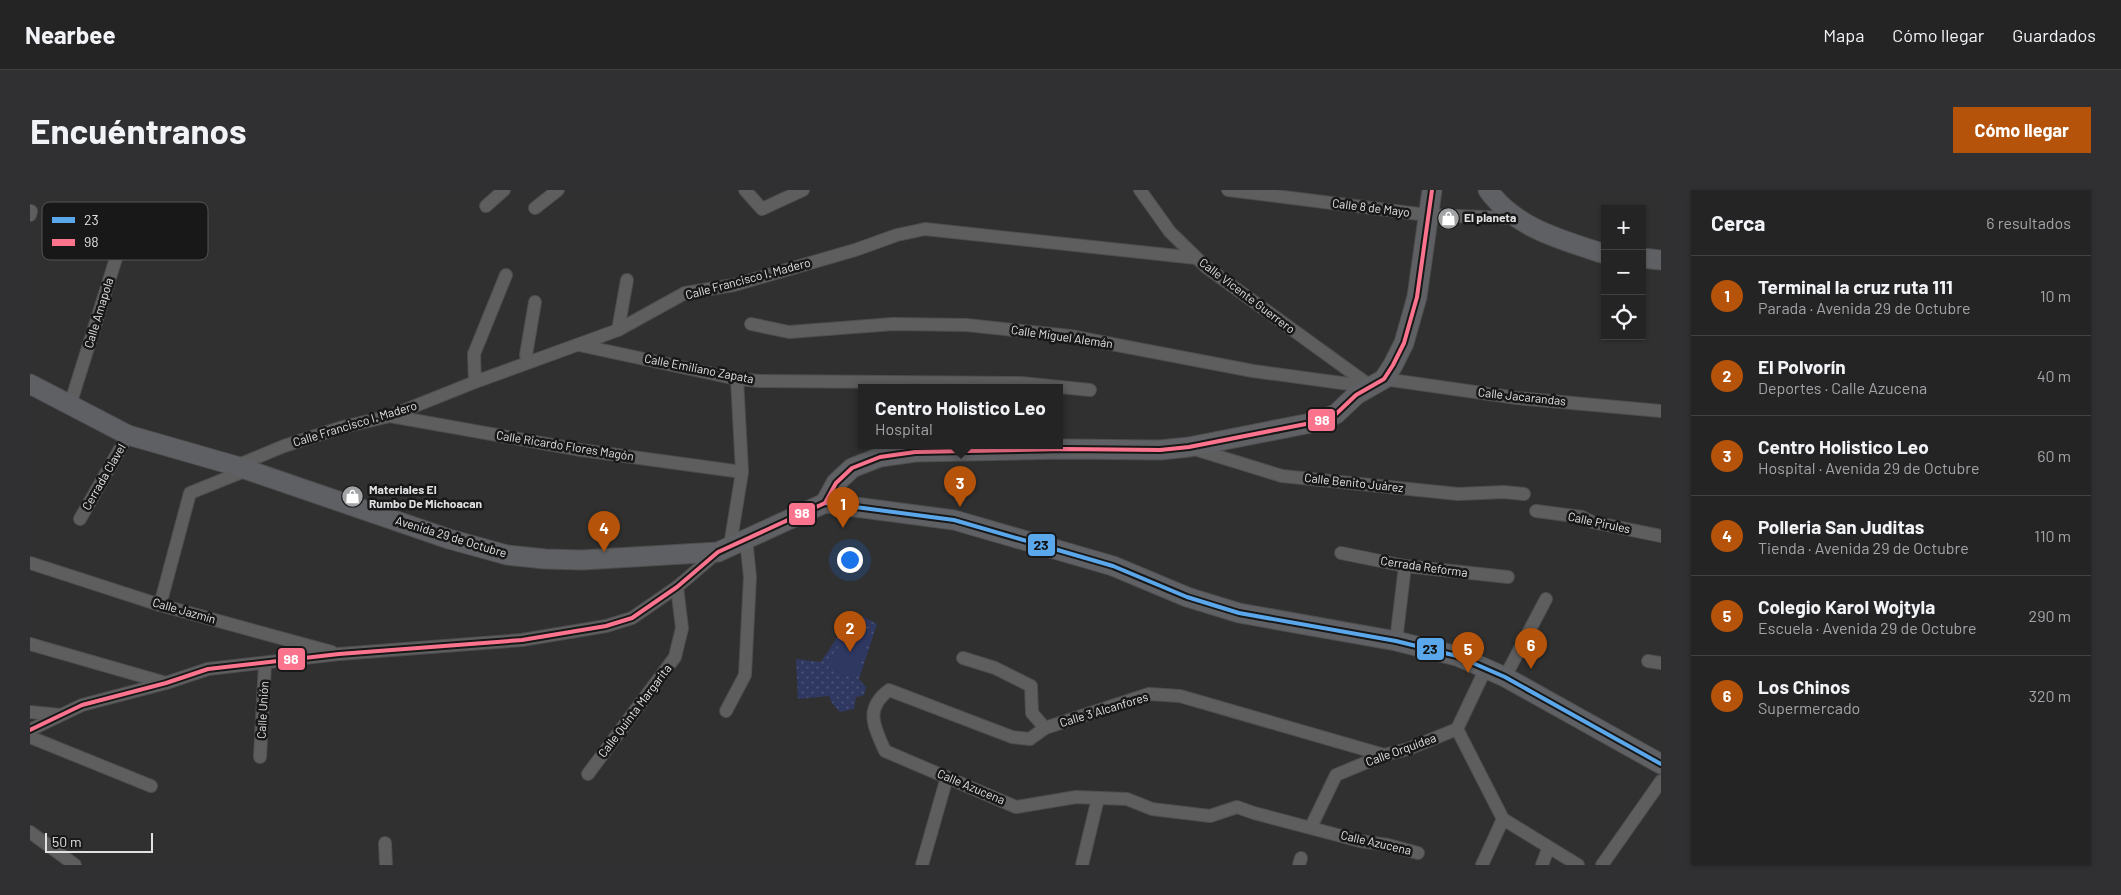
<!DOCTYPE html>
<html lang="es">
<head>
<meta charset="utf-8">
<style>
	body { margin:0; font-family:Barlow,sans-serif; background:#303032; color:#f1f3f6 }
	.controls { position:absolute; right:15px; top:15px; display:grid; overflow:hidden; border-radius:0px; box-shadow:0 1px 4px #0004 }
	.controls button { width:45px; height:45px; display:grid; place-items:center; padding:0; border:0; border-bottom:1px solid #414142; background:#242425; color:#f1f3f6; font:25px sans-serif }
	.scale { position:absolute; left:15px; bottom:12px; width:108px; box-sizing:border-box; padding-left:5px; border:2px solid #e0e1e2; border-top:0; font-size:14px; line-height:18px; white-space:nowrap; color:#e0e1e2; -webkit-text-stroke:4px #181819; paint-order:stroke }
	.you { position:absolute; left:819px; top:369px; width:18px; height:18px; margin:-12px; border:4px solid #fff; border-radius:50%; background:#1a73e8; box-shadow:0 0 0 8px #1a73e833 }
	.badge { display:grid; place-items:center; width:32px; height:32px; border-radius:50%; background:#b45309; color:#fff; font-size:16px; font-weight:700 }
	.pin { position:absolute; translate:-50% -41px; filter:drop-shadow(0 1px 2px #0008) }
	.pin::after { content:''; position:absolute; top:26px; width:18px; height:15px; background:inherit; clip-path:polygon(0 0,100% 0,50% 100%) }
	.popup { position:absolute; left:828px; top:194px; width:205px; height:65px; box-sizing:border-box; display:grid; place-content:center; border-radius:0px; background:#242425; filter:drop-shadow(0 1px 4px #0005); font-size:16px; white-space:nowrap; color:#a3a4a7 }
	.popup b { font-size:19px; color:#f1f3f6 }
	.popup::after { content:''; position:absolute; left:50%; top:100%; margin-left:-10px; border:10px solid transparent; border-top-color:#242425 }
	.list { margin:0; padding:0; list-style:none }
	h2 { display:flex; justify-content:space-between; align-items:center; height:65px; margin:0; padding:0 20px; font-size:21px }
	h2 small { font-size:16px; font-weight:400; color:#a3a4a7 }
	.list li { display:grid; grid-template-columns:32px 1fr auto; gap:15px; align-items:center; box-sizing:border-box; height:80px; padding:0 20px; border-top:1px solid #414142 }
	.list b { display:block; font-size:19px; white-space:nowrap }
	.list p { margin:0; font-size:16px; white-space:nowrap; color:#a3a4a7 }
	.list em { font-size:16px; font-style:normal; color:#a3a4a7 }
	.icon { flex:none; width:28px; height:28px; fill:none; stroke:currentColor; stroke-width:2; stroke-linecap:round; stroke-linejoin:round }
	.map { position:relative; flex:none; width:1631px; height:675px; overflow:hidden; border-radius:0px }
	header { display:flex; align-items:center; gap:30px; box-sizing:border-box; height:70px; padding:0 25px; background:#242425; border-bottom:1px solid #414142 }
	header strong { font-size:24px }
	nav { display:flex; gap:28px; margin-inline-start:auto; font-size:18px }
	.intro { display:flex; align-items:center; justify-content:space-between; box-sizing:border-box; height:120px; padding:0 30px }
	h1 { margin:0; font-size:35px }
	.button { padding:12px 22px; border-radius:0px; background:#b45309; color:#fff; font-size:18px; font-weight:700 }
	main { display:flex; gap:30px; padding:0 30px }
	aside { flex:1; background:#242425; border-radius:0px; box-shadow:0 1px 4px #0004 }
	.map>svg:first-child { display:block }
	.park { fill:url(#park-dots) }
	.pitch { fill:#2f3861 }
	.lines { fill:none; stroke-linecap:round; stroke-linejoin:round }
	.street-casing { stroke:#4d4d4e; stroke-width:14 }
	.secondary-casing { stroke:#4d4d4e; stroke-width:21 }
	.street { stroke:#5e5e5f; stroke-width:12 }
	.secondary { stroke:#5f6063; stroke-width:19 }
	.bus-1-casing { stroke:#181819; stroke-width:8 }
	.bus-2-casing { stroke:#181819; stroke-width:8 }
	.bus-1 { stroke:#5aa8eb; stroke-width:4 }
	.bus-2 { stroke:#fc738d; stroke-width:4 }
	.labels { text-anchor:middle; stroke-width:5; stroke-linejoin:round; paint-order:stroke }
	.street-label { font-size:12px; fill:#e0e1e2; stroke:#181819 }
	.poi-label { font-size:12px; font-weight:bold; fill:#e0e1e2; stroke:#181819; text-anchor:start }
	.key { fill:#181819; stroke:#545455; stroke-width:1 }
	.key-label { font-size:14px; fill:#e0e1e2 }
	.line-badge { stroke:#181819; stroke-width:2 }
	.badge-label { font-size:14px; text-anchor:middle; font-weight:bold; fill:#fff }
	.pale-badge-label { font-size:14px; text-anchor:middle; font-weight:bold; fill:#111 }
</style>
</head>
<body>
<header>
<strong>Nearbee</strong>
<nav><a>Mapa</a><a>Cómo llegar</a><a>Guardados</a></nav>
</header>
<div class="intro"><h1>Encuéntranos</h1><a class="button">Cómo llegar</a></div>
<main>
<div class="map">
<svg width="1631" height="675" viewBox="0 0 1631 675">
	<defs>
		<pattern id="park-dots" width="8" height="8" patternUnits="userSpaceOnUse" patternTransform="scale(1.25)"><rect width="8" height="8" fill="#2f3861"/><path d="M2 2h.1M6 6h.1" fill="none" stroke="#4d5477" stroke-width="1.8" stroke-linecap="round"/></pattern>
	</defs>
	<rect width="100%" height="100%" fill="#303031"/>
	<!-- park -->
	<path class="park" d="M824 422 847 434 829 489 836 497 834 505 826 507 824 519 810 522 802 513 799 506 768 509 766 469 791 472Z"/>
	<!-- pitch -->
	<path class="pitch" d="M819 432 840 444 825 489 799 479Z"/>
	<g class="lines">
		<defs>
			<g id="street">
				<path d="M715 0 732 19 773 0"/>
				<path d="M1110 0 1140 42 1176 77 1339 195"/>
				<path d="M1198 0 1397 25 1485 28"/>
				<path d="M456 16 474 0"/>
				<path d="M505 18 528 0"/>
				<path d="M0 25 1 21"/>
				<path d="M721 134 759 142 863 134 937 135 1040 146 1223 181 1341 197"/>
				<path d="M588 140 597 90"/>
				<path d="M549 155 707 189 729 191 991 193 1060 200"/>
				<path d="M499 172 496 165 505 112"/>
				<path d="M1354 189 1487 208 1631 221"/>
				<path d="M445 192 444 164 476 85"/>
				<path d="M40 215 98 30"/>
				<path d="M360 226 551 260 712 282"/>
				<path d="M1161 258 1252 286 1428 304 1474 302 1494 304"/>
				<path d="M206 276 254 256 313 237 360 226 445 192 588 140 655 103 704 95 825 60 867 45 895 39 1166 68"/>
				<path d="M1506 321 1552 327 1562 332 1631 346"/>
				<path d="M50 329 98 245"/>
				<path d="M700 356 712 282 707 189"/>
				<path d="M1311 363 1375 376 1478 387"/>
				<path d="M0 373 130 415 302 462"/>
				<path d="M130 415 160 303 217 280"/>
				<path d="M1366 451 1375 376"/>
				<path d="M0 454 136 493"/>
				<path d="M933 468 965 478 1001 496 1002 523 1015 538"/>
				<path d="M1618 471 1631 473"/>
				<path d="M1475 487 1516 409"/>
				<path d="M696 521 715 485 720 387 716 349"/>
				<path d="M0 522 30 525"/>
				<path d="M1427 539 1473 629 1548 675"/>
				<path d="M0 540 52 515 136 493 178 479 309 464 492 450 576 436 602 428 647 397 688 362"/>
				<path d="M0 547 121 596"/>
				<path d="M1354 565 1150 506 1119 504 1015 538 1000 549 982 547 859 500C834 519 844 536 855 561L986 617 1046 607 1097 609 1122 619 1180 626 1207 617 1224 623 1330 651 1358 655 1388 663"/>
				<path d="M230 567 235 474"/>
				<path d="M558 584 645 467 652 438 647 397"/>
				<path d="M1281 637 1306 585 1354 565 1378 559 1427 539 1456 478"/>
				<path d="M0 642 45 675"/>
				<path d="M355 653 356 675"/>
				<path d="M892 675 917 587"/>
				<path d="M1052 675 1068 608"/>
				<path d="M1269 675 1271 668"/>
				<path d="M1452 675 1473 629"/>
				<path d="M1512 675 1518 659"/>
				<path d="M1572 675 1631 591"/>
			</g>
			<g id="secondary">
				<path d="M1458 0C1485 38 1532 50 1575 64"/>
				<path d="M1612 68 1631 70"/>
				<path d="M0 194 98 245 206 276 419 349 477 365 515 369 552 370 688 362 795 313 806 293 822 278 850 267 885 262 1035 259 1130 260 1159 257 1286 232 1306 224 1326 205 1354 189 1363 175 1374 153 1387 107 1402 0"/>
				<path d="M795 313 924 330 1083 376 1157 407 1209 423 1366 451 1427 466 1475 487 1631 574"/>
			</g>
		</defs>
		<!-- street casing -->
		<use href="#street" class="street-casing"/>
		<!-- secondary casing -->
		<use href="#secondary" class="secondary-casing"/>
		<!-- street -->
		<use href="#street" class="street"/>
		<!-- secondary -->
		<use href="#secondary" class="secondary"/>
		<defs>
			<path id="bus-1" d="M795 313 924 330 1083 376 1157 407 1209 423 1366 451 1427 466 1475 487 1631 574"/>
			<path id="bus-2" d="M0 540 52 515 136 493 178 479 309 464 492 450 576 436 602 428 647 397 688 362 795 313 806 293 822 278 850 267 885 262 1035 259 1130 260 1159 257 1286 232 1306 224 1326 205 1354 189 1363 175 1374 153 1387 107 1402 0"/>
		</defs>
		<!-- bus-1 casing -->
		<use href="#bus-1" class="bus-1-casing"/>
		<!-- bus-2 casing -->
		<use href="#bus-2" class="bus-2-casing"/>
		<!-- bus-1 -->
		<use href="#bus-1" class="bus-1"/>
		<!-- bus-2 -->
		<use href="#bus-2" class="bus-2"/>
	</g>
	<!-- icons -->
	<defs>
		<symbol id="shop-disc" viewBox="-11 -11 22 22"><circle r="9.5" fill="#a2a3a4" stroke="#181819"/><path d="M-5-2.5h2.3a2.7 3.5 0 0 1 5.4 0H5L5.5 6h-11ZM-1.5-2.5h3a1.5 2.3 0 0 0-3 0Z" fill="#fff"/></symbol>
	</defs>
	<g fill-rule="evenodd">
		<use href="#shop-disc" x="1406" y="16" width="25" height="25"/>
		<use href="#shop-disc" x="310" y="294" width="25" height="25"/>
	</g>
	<g class="labels">
		<!-- street labels -->
		<g class="street-label">
			<text transform="translate(1341 18) rotate(7)" y="4">Calle 8 de Mayo</text>
			<text transform="translate(718 89) rotate(-15)" y="4">Calle Francisco I. Madero</text>
			<text transform="translate(1217 106) rotate(37)" y="4">Calle Vicente Guerrero</text>
			<text transform="translate(69 123) rotate(-73)" y="4">Calle Amapola</text>
			<text transform="translate(1032 147) rotate(8)" y="4">Calle Miguel Alemán</text>
			<text transform="translate(669 179) rotate(11)" y="4">Calle Emiliano Zapata</text>
			<text transform="translate(1492 207) rotate(6)" y="4">Calle Jacarandas</text>
			<text transform="translate(325 234) rotate(-17)" y="4">Calle Francisco I. Madero</text>
			<text transform="translate(535 256) rotate(9)" y="4">Calle Ricardo Flores Magón</text>
			<text transform="translate(74 287) rotate(-60)" y="4">Cerrada Clavel</text>
			<text transform="translate(1324 293) rotate(6)" y="4">Calle Benito Juárez</text>
			<text transform="translate(1569 333) rotate(12)" y="4">Calle Pirules</text>
			<text transform="translate(421 347) rotate(17)" y="4">Avenida 29 de Octubre</text>
			<text transform="translate(1394 377) rotate(8)" y="4">Cerrada Reforma</text>
			<text transform="translate(154 421) rotate(16)" y="4">Calle Jazmín</text>
			<text transform="translate(233 520) rotate(-87)" y="4">Calle Unión</text>
			<text transform="translate(1074 520) rotate(-17)" y="4">Calle 3 Alcanfores</text>
			<text transform="translate(605 521) rotate(-53)" y="4">Calle Quinta Margarita</text>
			<text transform="translate(1371 560) rotate(-20)" y="4">Calle Orquídea</text>
			<text transform="translate(941 597) rotate(23)" y="4">Calle Azucena</text>
			<text transform="translate(1346 653) rotate(13)" y="4">Calle Azucena</text>
		</g>
		<!-- poi labels -->
		<g class="poi-label">
			<text x="1434" y="32">El planeta</text>
			<text x="339" y="304">Materiales El<tspan x="339" dy="14">Rumbo De Michoacan</tspan></text>
		</g>
	</g>
	<!-- legend -->
	<rect x="12" y="12" width="166" height="58" rx="8" class="key"/>
	<rect x="22" y="27" width="23" height="6" fill="#5aa8eb"/>
	<rect x="22" y="49" width="23" height="7" fill="#fc738d"/>
	<g class="key-label">
		<text x="54" y="35">23</text>
		<text x="54" y="57">98</text>
	</g>
	<g class="line-badge">
		<rect x="1277" y="218" width="29" height="24" rx="5" fill="#fc738d"/>
		<rect x="758" y="312" width="28" height="24" rx="5" fill="#fc738d"/>
		<rect x="997" y="343" width="29" height="24" rx="5" fill="#5aa8eb"/>
		<rect x="1386" y="447" width="29" height="24" rx="5" fill="#5aa8eb"/>
		<rect x="247" y="457" width="29" height="24" rx="5" fill="#fc738d"/>
	</g>
	<g class="badge-label">
		<text x="1292" y="235">98</text>
		<text x="772" y="328">98</text>
		<text x="261" y="474">98</text>
	</g>
	<g class="pale-badge-label">
		<text x="1011" y="360">23</text>
		<text x="1400" y="464">23</text>
	</g>
</svg>
<div class="controls">
<button>+</button>
<button>−</button>
<button><svg class="icon" aria-label="locate" viewBox="0 0 24 24"><circle cx="12" cy="12" r="6"/><path d="M12 2v4M12 18v4M2 12h4M18 12h4"/></svg></button>
</div>
<div class="scale">50 m</div>
<div class="you"></div>
<div class="pin badge" style="left:813px;top:338px">1</div>
<div class="pin badge" style="left:820px;top:462px">2</div>
<div class="pin badge" style="left:930px;top:317px">3</div>
<div class="popup"><b>Centro Holistico Leo</b>Hospital</div>
<div class="pin badge" style="left:574px;top:362px">4</div>
<div class="pin badge" style="left:1438px;top:483px">5</div>
<div class="pin badge" style="left:1501px;top:479px">6</div>
</div>
<aside>
<h2>Cerca<small>6 resultados</small></h2>
<ul class="list">
<li><span class="badge">1</span><div><b>Terminal la cruz ruta 111</b><p>Parada · Avenida 29 de Octubre</p></div><em>10 m</em></li>
<li><span class="badge">2</span><div><b>El Polvorín</b><p>Deportes · Calle Azucena</p></div><em>40 m</em></li>
<li><span class="badge">3</span><div><b>Centro Holistico Leo</b><p>Hospital · Avenida 29 de Octubre</p></div><em>60 m</em></li>
<li><span class="badge">4</span><div><b>Polleria San Juditas</b><p>Tienda · Avenida 29 de Octubre</p></div><em>110 m</em></li>
<li><span class="badge">5</span><div><b>Colegio Karol Wojtyla</b><p>Escuela · Avenida 29 de Octubre</p></div><em>290 m</em></li>
<li><span class="badge">6</span><div><b>Los Chinos</b><p>Supermercado</p></div><em>320 m</em></li>
</ul>
</aside>
</main>
</body>
</html>
